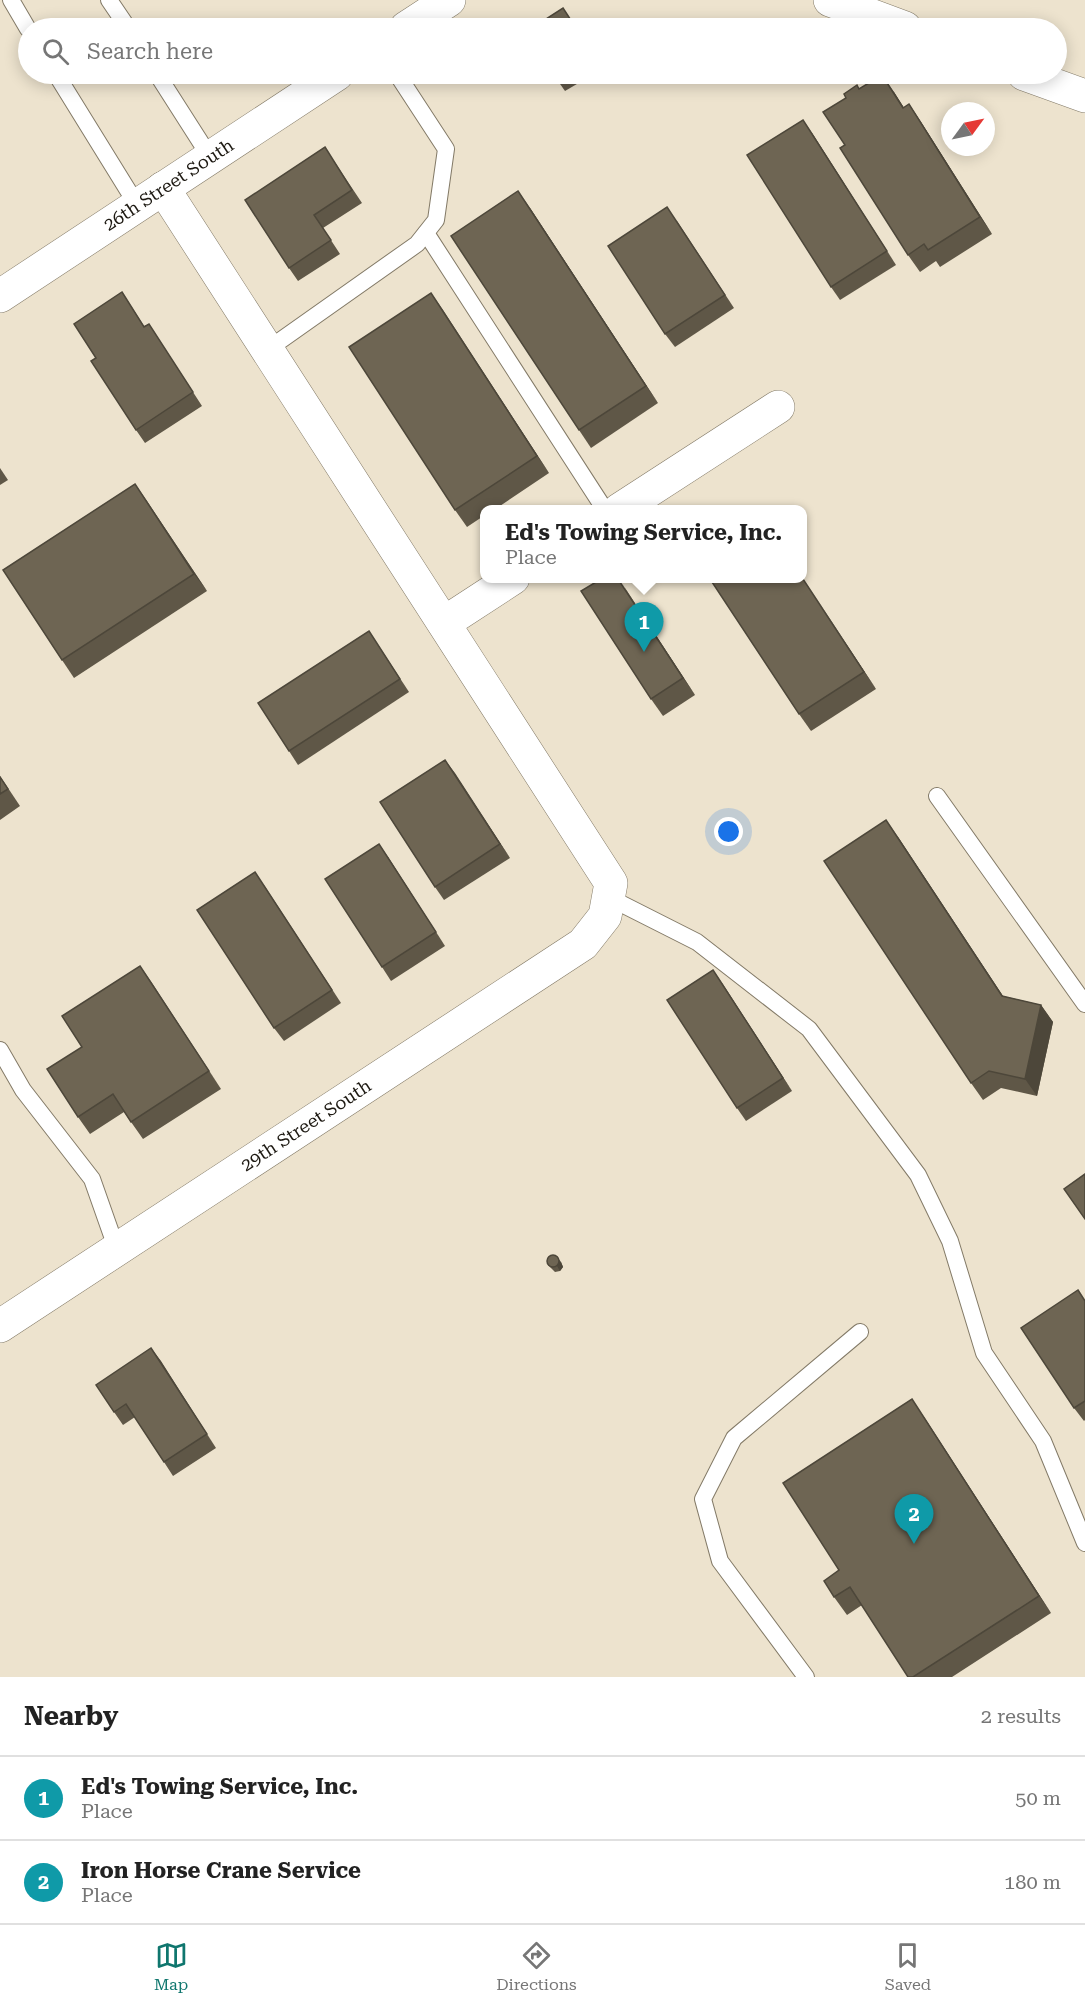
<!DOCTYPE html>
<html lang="en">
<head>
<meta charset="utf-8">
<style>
	body { margin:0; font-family:"Roboto Serif",serif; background:#f6f6f6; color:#222 }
	.compass { position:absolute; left:941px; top:102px; width:54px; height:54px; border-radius:50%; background:#fff; box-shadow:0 3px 15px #0003; rotate:57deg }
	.you { position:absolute; left:729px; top:832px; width:21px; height:21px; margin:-15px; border:4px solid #fff; border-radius:50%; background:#1a73e8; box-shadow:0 0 0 9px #1a73e833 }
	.badge { display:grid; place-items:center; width:39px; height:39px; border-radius:50%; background:#0f766e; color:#fff; font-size:20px; font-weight:700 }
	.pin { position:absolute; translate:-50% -50px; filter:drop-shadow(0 2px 3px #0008) }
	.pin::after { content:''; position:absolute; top:32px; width:21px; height:18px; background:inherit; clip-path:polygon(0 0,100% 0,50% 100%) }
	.popup { position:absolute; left:480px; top:505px; width:327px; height:78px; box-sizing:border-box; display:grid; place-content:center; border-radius:12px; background:#fff; filter:drop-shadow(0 2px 4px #0005); font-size:20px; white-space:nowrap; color:#767676 }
	.popup b { font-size:22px; color:#222 }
	.popup::after { content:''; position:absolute; left:50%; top:100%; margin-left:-12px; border:12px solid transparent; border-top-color:#fff }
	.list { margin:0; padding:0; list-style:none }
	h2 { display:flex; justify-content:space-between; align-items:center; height:78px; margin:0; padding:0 24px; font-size:26px }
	h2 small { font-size:20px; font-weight:400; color:#767676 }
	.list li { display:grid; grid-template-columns:39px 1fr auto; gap:18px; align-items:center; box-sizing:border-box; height:84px; padding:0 24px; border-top:2px solid #e0e0e0 }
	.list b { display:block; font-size:22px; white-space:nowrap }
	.list p { margin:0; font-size:20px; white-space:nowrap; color:#767676 }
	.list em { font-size:20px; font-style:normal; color:#767676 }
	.icon { flex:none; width:33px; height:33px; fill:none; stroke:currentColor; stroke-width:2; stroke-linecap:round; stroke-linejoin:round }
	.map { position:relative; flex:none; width:1085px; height:1677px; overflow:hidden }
	.search { position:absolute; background:#fff; box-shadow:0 3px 15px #0003; left:18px; right:18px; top:18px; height:66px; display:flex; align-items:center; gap:15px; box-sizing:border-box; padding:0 21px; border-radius:33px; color:#767676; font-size:22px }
	.sheet { height:246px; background:#fff }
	nav { display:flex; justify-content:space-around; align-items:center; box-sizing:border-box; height:84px; border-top:2px solid #e0e0e0; background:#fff; font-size:16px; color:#767676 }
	nav a { display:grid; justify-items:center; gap:3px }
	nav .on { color:#0f766e }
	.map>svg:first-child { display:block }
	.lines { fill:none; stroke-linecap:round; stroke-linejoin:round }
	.lane-casing { stroke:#837a67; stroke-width:18 }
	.street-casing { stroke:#837a67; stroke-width:34 }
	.lane { stroke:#fff; stroke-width:16 }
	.street { stroke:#fff; stroke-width:33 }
	.wall { fill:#5f5747 }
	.shaded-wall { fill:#4d473a }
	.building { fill:#6e6553; stroke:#4d473a; stroke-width:1.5 }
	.labels { text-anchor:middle; stroke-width:4.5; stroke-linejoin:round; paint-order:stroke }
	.street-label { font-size:18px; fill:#1d1912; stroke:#faf0db }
</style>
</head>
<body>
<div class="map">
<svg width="1085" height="1677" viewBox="0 0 1085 1677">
	<rect width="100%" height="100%" fill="#ede3ce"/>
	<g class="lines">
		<defs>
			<g id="lane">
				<path d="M11 0 28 29"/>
				<path d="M109 0 128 28"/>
				<path d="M56 74 137 205"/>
				<path d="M157 74 210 157"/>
				<path d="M426 233 605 510"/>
				<path d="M267 350 417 244 436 220 446 149 397 74"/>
				<path d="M937 796 1085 1004"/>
				<path d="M608 897 697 942 809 1029 918 1175 950 1241 984 1353 1043 1441 1085 1543"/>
				<path d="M0 1050 23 1090 92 1179 117 1250"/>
				<path d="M806 1677 720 1561 703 1499 734 1438 860 1332"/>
			</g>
			<g id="street">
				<path d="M830 0 905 28"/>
				<path d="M406 28 449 0"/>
				<path d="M1024 74 1085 96"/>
				<path id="s1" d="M0 296 337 74"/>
				<path d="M619 510 778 407"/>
				<path d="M444 623 513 578"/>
				<path id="s2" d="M0 1326 583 944 605 916 611 883 163 188"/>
			</g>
		</defs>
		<!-- lane casing -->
		<use href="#lane" class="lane-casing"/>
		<!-- street casing -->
		<use href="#street" class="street-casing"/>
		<!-- lane -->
		<use href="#lane" class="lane"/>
		<!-- street -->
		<use href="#street" class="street"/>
	</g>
	<!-- wall -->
	<g class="wall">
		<path d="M553 74H594L565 91Z"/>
		<path d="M859 89 894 92 904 108 909 104 921 122 992 234 940 267 936 261 920 272 908 255 845 145Z"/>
		<path d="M812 133 896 265 840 300 831 287Z"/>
		<path d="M334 161 362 203 323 228 340 254 298 281 289 268Z"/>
		<path d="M530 208 658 403 591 448 579 430Z"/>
		<path d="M677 221 734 308 675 347 665 334Z"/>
		<path d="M122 292 144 326 149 324 202 406 145 443 136 430 96 358Z"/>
		<path d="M431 293 549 473 494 510H485V515L467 527 455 510Z"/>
		<path d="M0 468 8 480 0 485Z"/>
		<path d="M135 484 207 591 74 678 62 660Z"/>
		<path d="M803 579 876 689 811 731 799 714Z"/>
		<path d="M625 588 695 695 663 716 651 699Z"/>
		<path d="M369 631 409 692 298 765 289 751Z"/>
		<path d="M445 760 510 858 444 900 435 887Z"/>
		<path d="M0 776 20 806 0 820Z"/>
		<path d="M898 837 1003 996 1041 1005 1053 1022 1037 1096 1001 1088 983 1100 971 1083Z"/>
		<path d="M388 857 445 946 391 981 382 967Z"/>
		<path d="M264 885 341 1003 284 1041 274 1028Z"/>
		<path d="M140 966 221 1089 143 1139 124 1112 90 1134 78 1117 82 1047Z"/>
		<path d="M722 983 792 1091 746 1121 737 1108Z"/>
		<path d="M561 1262 563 1267 560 1271 555 1272 548 1265Z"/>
		<path d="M1085 1300V1420L1084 1421 1074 1408Z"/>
		<path d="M151 1348 216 1448 173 1476 135 1417 123 1425 114 1412Z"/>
		<path d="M924 1417 1051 1613 952 1677H908L862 1605 847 1615 834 1597 839 1570Z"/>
	</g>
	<!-- shaded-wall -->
	<g class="shaded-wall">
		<path d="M882 75 894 92 915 125 903 108Z"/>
		<path d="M909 104 921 122 992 234 980 217Z"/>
		<path d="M803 120 812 133 896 265 887 251Z"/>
		<path d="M518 191 530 208 658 403 646 386Z"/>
		<path d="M431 293 443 310 549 473 537 456Z"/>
		<path d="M135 484 147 501 207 591 194 574Z"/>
		<path d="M803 578 876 689 864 672Z"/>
		<path d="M619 579 625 588 695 695 683 678Z"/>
		<path d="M445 760 455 773 510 858 500 844Z"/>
		<path d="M886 820 898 837 1014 1013 1002 996Z"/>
		<path d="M379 844 388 857 445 946 436 932Z"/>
		<path d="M140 966 152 983 221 1089 209 1071Z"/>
		<path d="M713 970 722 983 792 1091 783 1078Z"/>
		<path d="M1041 1005 1053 1022 1037 1096 1025 1079Z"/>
		<path d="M558 1258 561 1262 563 1267 560 1271 557 1266Z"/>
		<path d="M151 1348 161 1361 216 1448 207 1434Z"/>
		<path d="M912 1399 924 1417 1051 1613 1039 1596Z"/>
	</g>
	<!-- building -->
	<g class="building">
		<path d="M563 8 576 28H532Z"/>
		<path d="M553 74H573L559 82Z"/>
		<path d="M882 75 903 108 909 104 980 217 928 250 924 244 908 255 840 148 845 145 823 112 846 98 844 94 857 85 859 89Z"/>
		<path d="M803 120 887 251 831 287 747 155Z"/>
		<path d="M325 147 352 190 314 215 331 240 289 268 245 200Z"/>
		<path d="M518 191 646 386 579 430 451 236Z"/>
		<path d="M667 207 725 295 665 334 608 246Z"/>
		<path d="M122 292 144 327 149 324 193 392 136 430 91 361 96 358 74 324Z"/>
		<path d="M431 293 537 456 455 510 349 347Z"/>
		<path d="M135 484 194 574 62 660 3 570Z"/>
		<path d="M601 579H618L683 678 651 699 581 591Z"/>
		<path d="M710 579H803L864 672 799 714Z"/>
		<path d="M369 631 400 679 289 751 258 703Z"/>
		<path d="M445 760 500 844 435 887 380 802Z"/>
		<path d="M0 777 8 789 0 794Z"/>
		<path d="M886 820 1002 996 1041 1005 1025 1079 989 1071 971 1083 824 861Z"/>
		<path d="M379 844 436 932 382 967 325 879Z"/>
		<path d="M255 872 332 990 274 1028 197 910Z"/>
		<path d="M140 966 209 1071 131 1122 113 1094 78 1117 47 1069 82 1047 62 1016Z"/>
		<path d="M713 970 783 1078 737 1108 667 1000Z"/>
		<path d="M1085 1174V1219L1064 1189Z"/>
		<circle cx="553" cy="1261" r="6"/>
		<path d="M1078 1290 1085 1301V1401L1074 1408 1021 1328Z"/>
		<path d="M151 1348 207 1434 164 1462 126 1404 114 1412 96 1385Z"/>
		<path d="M912 1399 1039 1596 913 1677H908L850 1587 834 1597 824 1581 839 1570 783 1483Z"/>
	</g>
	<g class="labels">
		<!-- street labels -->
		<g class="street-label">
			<text dy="6" stroke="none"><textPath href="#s1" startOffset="202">26th Street South</textPath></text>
			<text dy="6" stroke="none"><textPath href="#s2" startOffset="366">29th Street South</textPath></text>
		</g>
	</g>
</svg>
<svg class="compass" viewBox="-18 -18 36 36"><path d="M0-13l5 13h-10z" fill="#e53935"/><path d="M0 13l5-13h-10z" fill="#767676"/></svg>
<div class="you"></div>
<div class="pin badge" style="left:644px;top:652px;background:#0f9aa8">1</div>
<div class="popup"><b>Ed's Towing Service, Inc.</b>Place</div>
<div class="pin badge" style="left:914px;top:1544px;background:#0f9aa8">2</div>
<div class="search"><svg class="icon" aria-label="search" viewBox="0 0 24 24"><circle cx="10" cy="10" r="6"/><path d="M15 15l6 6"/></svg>Search here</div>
</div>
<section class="sheet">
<h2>Nearby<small>2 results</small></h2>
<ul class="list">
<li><span class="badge" style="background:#0f9aa8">1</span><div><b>Ed's Towing Service, Inc.</b><p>Place</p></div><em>50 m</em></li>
<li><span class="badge" style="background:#0f9aa8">2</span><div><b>Iron Horse Crane Service</b><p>Place</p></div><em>180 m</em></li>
</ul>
</section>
<nav>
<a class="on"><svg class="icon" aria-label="map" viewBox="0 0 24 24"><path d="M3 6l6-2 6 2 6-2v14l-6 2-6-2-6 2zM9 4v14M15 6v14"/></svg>Map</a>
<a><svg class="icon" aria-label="directions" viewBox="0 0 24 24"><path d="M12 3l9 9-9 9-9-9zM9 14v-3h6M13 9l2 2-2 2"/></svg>Directions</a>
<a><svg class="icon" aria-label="saved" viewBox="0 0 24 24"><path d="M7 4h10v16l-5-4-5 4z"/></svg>Saved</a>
</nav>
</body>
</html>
